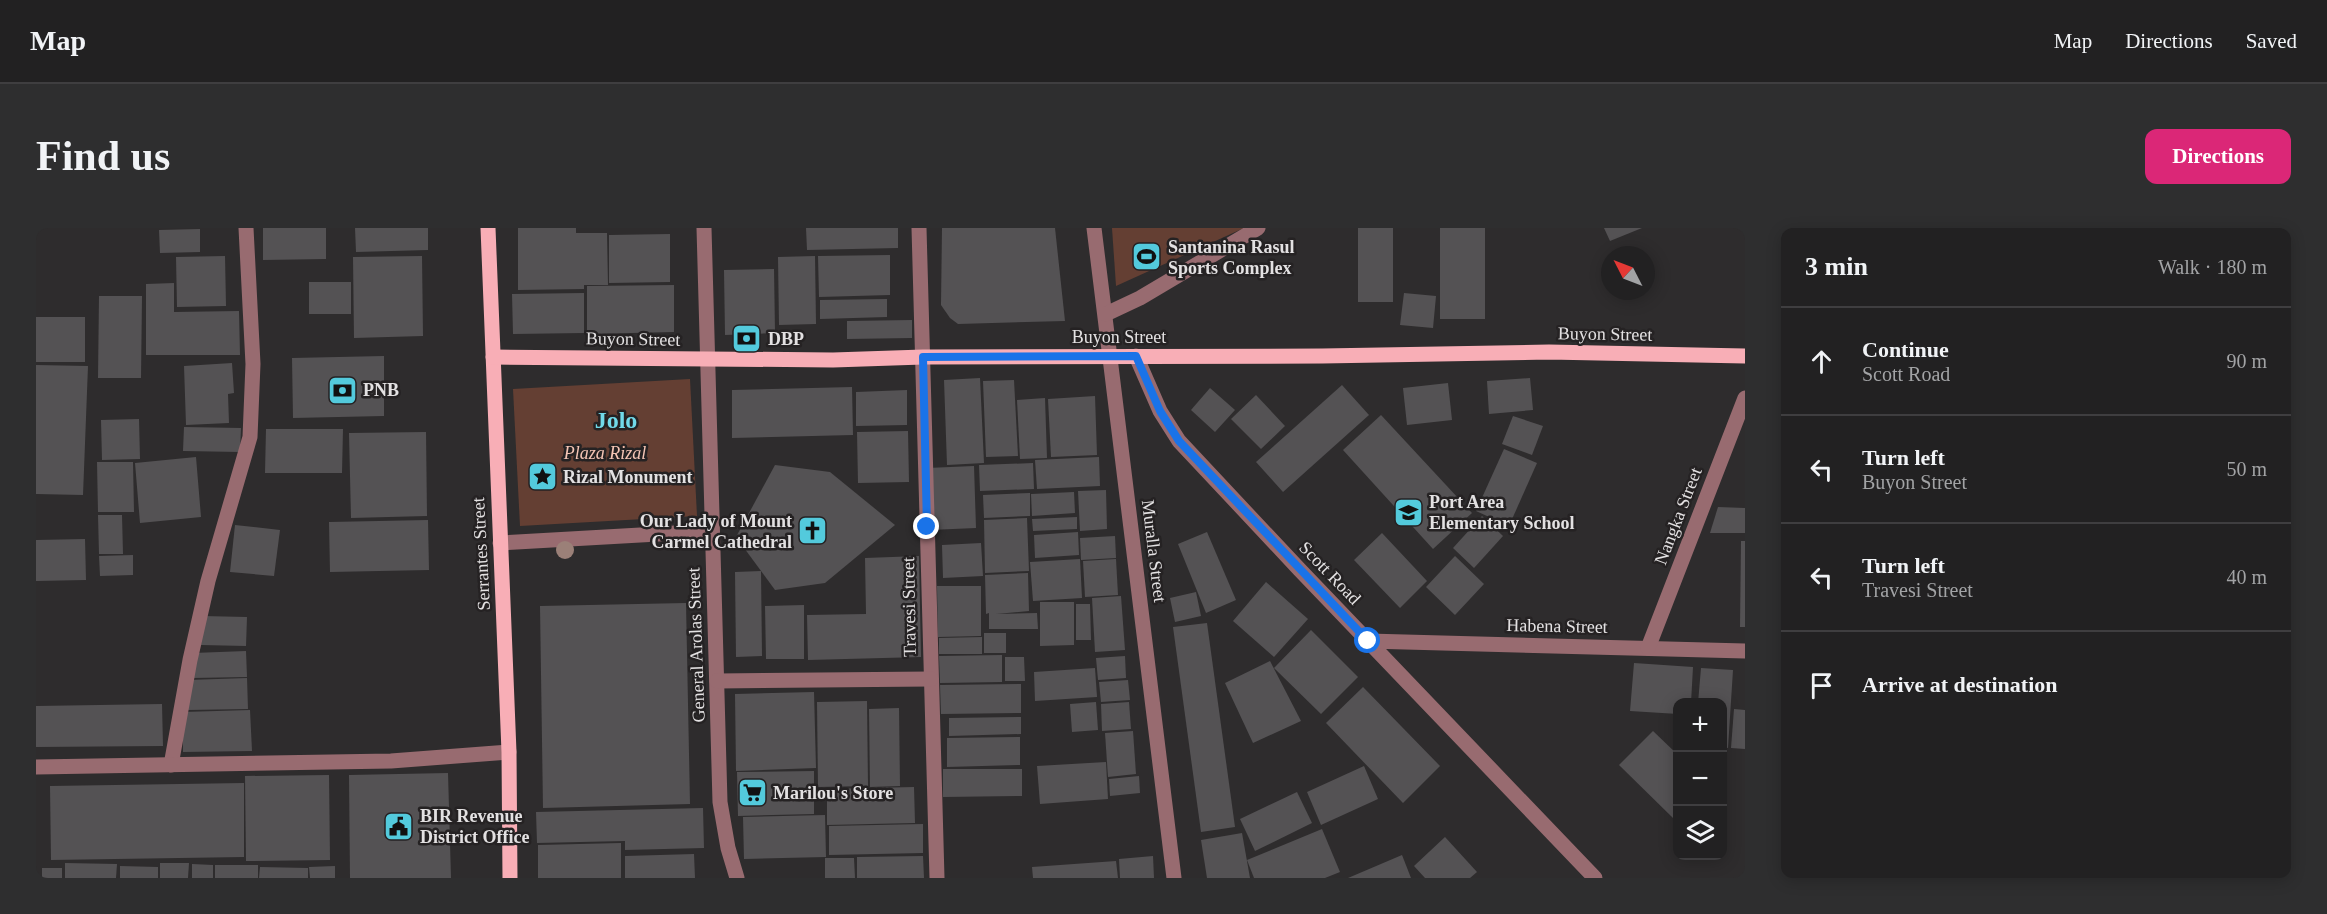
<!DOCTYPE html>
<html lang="en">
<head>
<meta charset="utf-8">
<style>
	body { margin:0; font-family:"Times New Roman",serif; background:#2e2e2f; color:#f1f3f6 }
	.controls { position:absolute; right:18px; bottom:18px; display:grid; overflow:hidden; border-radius:12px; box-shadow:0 3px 15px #0003 }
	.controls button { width:54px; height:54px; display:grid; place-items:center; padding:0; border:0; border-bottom:2px solid #3f3e40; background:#222122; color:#f1f3f6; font:30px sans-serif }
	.compass { position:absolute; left:1565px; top:18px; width:54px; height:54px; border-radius:50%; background:#222122; box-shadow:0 3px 15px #0003; rotate:312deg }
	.stop { position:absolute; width:18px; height:18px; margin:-14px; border:4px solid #1a73e8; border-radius:50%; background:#fff }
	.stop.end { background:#1a73e8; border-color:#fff; box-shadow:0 2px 6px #0008 }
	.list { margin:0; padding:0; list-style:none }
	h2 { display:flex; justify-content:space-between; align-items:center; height:78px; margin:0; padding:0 24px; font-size:26px }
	h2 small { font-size:20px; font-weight:400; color:#a2a3a5 }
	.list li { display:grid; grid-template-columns:39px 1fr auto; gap:18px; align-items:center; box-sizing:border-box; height:108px; padding:0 24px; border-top:2px solid #3f3e40 }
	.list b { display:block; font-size:22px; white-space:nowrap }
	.list p { margin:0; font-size:20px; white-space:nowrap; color:#a2a3a5 }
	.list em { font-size:20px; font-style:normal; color:#a2a3a5 }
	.icon { flex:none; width:33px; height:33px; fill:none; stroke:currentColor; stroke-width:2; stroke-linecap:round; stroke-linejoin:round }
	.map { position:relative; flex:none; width:1709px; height:650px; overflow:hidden; border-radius:12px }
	header { display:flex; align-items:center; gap:36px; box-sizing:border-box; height:84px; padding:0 30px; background:#222122; border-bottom:2px solid #3f3e40 }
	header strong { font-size:28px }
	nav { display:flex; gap:33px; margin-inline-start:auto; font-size:21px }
	.intro { display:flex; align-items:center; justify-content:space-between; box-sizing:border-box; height:144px; padding:0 36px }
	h1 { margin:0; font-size:42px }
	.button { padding:15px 27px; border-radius:12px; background:#db2777; color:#fff; font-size:21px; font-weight:700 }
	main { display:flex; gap:36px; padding:0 36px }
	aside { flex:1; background:#222122; border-radius:12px; box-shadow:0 3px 15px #0003 }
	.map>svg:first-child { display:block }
	.green { fill:#643f33 }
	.building { fill:#545254 }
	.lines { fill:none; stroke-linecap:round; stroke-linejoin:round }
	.minor { stroke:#986b70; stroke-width:15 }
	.major { stroke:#f8aeb6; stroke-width:15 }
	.tree { fill:#9b8078 }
	.route { stroke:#1a73e8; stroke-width:8 }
	.labels { text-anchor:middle; stroke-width:5; stroke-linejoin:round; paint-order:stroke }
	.poi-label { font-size:18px; font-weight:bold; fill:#e3e1e2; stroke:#252223; text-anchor:start }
	.street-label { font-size:18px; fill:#e3e1e2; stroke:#252223 }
	.park-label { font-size:18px; font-style:italic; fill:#f5c5b5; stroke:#252223 }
	.district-label { font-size:24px; font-weight:bold; fill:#71daea; stroke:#252223 }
</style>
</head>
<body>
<header>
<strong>Map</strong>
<nav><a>Map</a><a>Directions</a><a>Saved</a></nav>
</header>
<div class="intro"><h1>Find us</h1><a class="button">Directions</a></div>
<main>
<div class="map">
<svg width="1709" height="650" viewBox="0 0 1709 650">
	<rect width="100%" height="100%" fill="#2e2c2d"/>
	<!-- green -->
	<g class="green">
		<path d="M1076 0H1208L1080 58Z"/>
		<path d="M654 151 661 288 484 298 477 161Z"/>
	</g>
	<!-- building -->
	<g class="building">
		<path d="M227 0H290V31L227 32Z"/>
		<path d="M319 0H392V22L320 24Z"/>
		<path d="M482 0H540V5H571L572 57H548V61L482 62Z"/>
		<path d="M770 0H862V20L771 22Z"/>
		<path d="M906 0H1019L1029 93 922 96 914 90 905 77Z"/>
		<rect x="1322" y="0" width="35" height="74"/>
		<rect x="1404" y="0" width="45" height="91"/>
		<path d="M1568 0H1606L1574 13Z"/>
		<path d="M164 1V24L124 25 123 2Z"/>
		<path d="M634 6V54L573 55V7Z"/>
		<path d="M854 27V67L783 69 782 28Z"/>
		<path d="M189 28 190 78 141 79 140 29Z"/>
		<path d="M386 28 387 108 318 110 317 29Z"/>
		<path d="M779 28 780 96 743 97 742 29Z"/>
		<path d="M738 41 739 105 689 107 688 42Z"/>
		<rect x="273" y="54" width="42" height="32"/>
		<path d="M138 55V84L203 83 204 127H110V56Z"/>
		<path d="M638 57V104L551 106V58Z"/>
		<path d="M548 65V105L477 106 476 66Z"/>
		<path d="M1368 65 1400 68 1397 100 1364 97Z"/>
		<path d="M63 68H106L105 150H62Z"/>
		<path d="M851 71V89L784 91V72Z"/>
		<rect x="0" y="89" width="49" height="45"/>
		<path d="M876 92V110L811 111V93Z"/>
		<path d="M348 128V188L257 190 256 130Z"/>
		<path d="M196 135 198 165 192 166 193 195 150 197 148 138Z"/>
		<path d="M0 137 52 138 47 267 0 266Z"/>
		<path d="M944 150 948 235 911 237 908 152Z"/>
		<path d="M1494 150 1497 182 1453 186 1451 153Z"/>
		<path d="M978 152 982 228 950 229 947 153Z"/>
		<path d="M1412 155 1416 192 1371 197 1367 160Z"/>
		<path d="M1306 157 1333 187 1247 264 1220 234Z"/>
		<path d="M816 159 817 207 696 210V162Z"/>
		<path d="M1174 160 1199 182 1179 204 1155 182Z"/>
		<path d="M871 162V197L820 198V164Z"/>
		<path d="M1220 167 1249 198 1225 221 1195 191Z"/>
		<path d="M1059 168 1061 227 1015 229 1012 171Z"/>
		<path d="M1009 170 1011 230 984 231 981 172Z"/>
		<path d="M1345 187 1436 285 1397 321 1307 222Z"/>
		<path d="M1477 188 1507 198 1496 227 1466 216Z"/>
		<path d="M103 191 104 231 66 232 65 192Z"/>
		<path d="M148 199 205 200 204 224 147 223Z"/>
		<path d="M230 201H307L306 245H229Z"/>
		<path d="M872 203 873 254 822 255 821 204Z"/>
		<path d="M390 204 391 288 315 290 313 205Z"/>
		<path d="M1468 221 1501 235 1473 298 1440 283Z"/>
		<path d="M160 229 165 289 104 295 99 235Z"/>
		<path d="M1063 229 1064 258 1001 261 999 232Z"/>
		<path d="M61 234H97L98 284H62Z"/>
		<path d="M997 235 998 261 944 263 943 237Z"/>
		<path d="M739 237 794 244 859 297 789 355 739 362 700 309Z"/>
		<path d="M938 238 940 300 894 302 891 240Z"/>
		<path d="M1070 262 1071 301 1044 303 1042 263Z"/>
		<path d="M1038 264 1039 285 996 288 995 266Z"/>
		<path d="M994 265V288L948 290 947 267Z"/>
		<path d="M1682 279 1709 280V305H1674Z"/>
		<path d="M62 287H86L87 326H63Z"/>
		<path d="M1446 288 1467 308 1438 340 1417 320Z"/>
		<path d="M1041 289V301L997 303 996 291Z"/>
		<path d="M991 290 993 343 949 345 948 292Z"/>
		<path d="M392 292 393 342 294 344 293 294Z"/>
		<path d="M199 297 244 302 238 348 194 344Z"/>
		<path d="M1042 304 1043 327 999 330 998 307Z"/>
		<path d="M1171 304 1200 372 1170 385 1142 316Z"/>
		<path d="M1346 305 1391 353 1364 380 1318 332Z"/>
		<path d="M1079 308 1080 330 1045 332 1044 310Z"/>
		<path d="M49 311 50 352 0 353V312Z"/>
		<path d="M1705 313H1709V399H1704Z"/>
		<path d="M945 315 947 348 907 350 906 317Z"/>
		<path d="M97 327V347L64 348 63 328Z"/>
		<path d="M883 328 885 429 772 432 771 387 830 386 829 330Z"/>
		<path d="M1419 328 1448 356 1419 387 1390 359Z"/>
		<path d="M1044 331 1046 370 997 373 994 334Z"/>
		<path d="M1080 331 1082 367 1049 369 1047 333Z"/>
		<path d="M725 343 726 428 700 429 699 344Z"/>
		<path d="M992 345 993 383 960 386 1001 385 1002 401H953V385L950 386 949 347Z"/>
		<path d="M1230 354 1272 391 1238 429 1197 393Z"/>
		<path d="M901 358H945V408L902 409Z"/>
		<path d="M1160 364 1165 388 1139 394 1134 370Z"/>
		<path d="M1085 368 1089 422 1059 424 1056 370Z"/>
		<path d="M1004 374H1038V417L1004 418Z"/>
		<path d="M650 375 654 576 507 580 504 378Z"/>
		<path d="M1040 376H1054L1055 412H1040Z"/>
		<path d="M768 377V431H730L729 378Z"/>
		<path d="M166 388 211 389 210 418 165 417Z"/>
		<path d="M1171 395 1199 599 1165 604 1137 399Z"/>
		<path d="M1275 402 1322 449 1285 486 1238 440Z"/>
		<rect x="948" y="405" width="22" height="20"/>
		<path d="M946 409V426H903V410Z"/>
		<path d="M210 423 211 449 157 450V425Z"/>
		<path d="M966 427V454L904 455 903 428Z"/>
		<path d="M1089 428 1090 450 1062 452 1060 430Z"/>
		<path d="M969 429H988L989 453H969Z"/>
		<path d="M1234 433 1265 493 1217 515 1189 455Z"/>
		<path d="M1598 435 1657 439 1655 475H1642V486L1594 483Z"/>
		<path d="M1059 440 1061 469 999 473 998 444Z"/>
		<path d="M1665 440 1697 442 1692 520 1686 519V475H1662Z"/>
		<path d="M211 450 212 481 152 482V452Z"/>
		<path d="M1092 452 1094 472 1065 474 1063 454Z"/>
		<path d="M985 456V485L905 486 904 457Z"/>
		<path d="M1327 459 1404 538 1367 575 1290 495Z"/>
		<path d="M778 464 780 540 700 543 699 466Z"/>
		<path d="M831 473 832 558 782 559 781 474Z"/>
		<path d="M1060 474 1062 502 1036 504 1034 476Z"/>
		<path d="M1093 474 1095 501 1066 503 1065 476Z"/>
		<path d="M126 476 127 518 0 519V478Z"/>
		<path d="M863 480 864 558 834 559 833 481Z"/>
		<path d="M1698 481 1709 482V521L1695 520Z"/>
		<path d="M214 482 216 523 147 524V484Z"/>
		<path d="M985 489V506L913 508V490Z"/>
		<path d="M1097 503 1100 546 1072 549 1069 505Z"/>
		<path d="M1617 503 1642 527V586L1637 590 1583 537Z"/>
		<path d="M984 509V537L911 539V510Z"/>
		<path d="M1070 534 1072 571 1004 576 1001 538Z"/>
		<path d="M1328 538 1342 571 1285 597 1271 564Z"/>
		<path d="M907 541H986V568L907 569Z"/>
		<path d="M778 543V586L702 588 701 544Z"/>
		<path d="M412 545 415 650H314L313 547Z"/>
		<path d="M293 547 294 632 210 633 209 548Z"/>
		<path d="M1103 548 1104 565 1074 568 1073 551Z"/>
		<path d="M208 555V629L15 632 14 558Z"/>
		<path d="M878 559 879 595 791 597V561Z"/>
		<path d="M1261 564 1276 595 1219 623 1204 591Z"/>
		<path d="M667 580 668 620 589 622V613L501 615 500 584Z"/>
		<path d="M789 587 790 629 708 631 707 589Z"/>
		<path d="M887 596V625L793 627V598Z"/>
		<path d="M1286 601 1304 644 1289 650H1218L1211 632Z"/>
		<path d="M1206 605 1214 650H1171L1165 612Z"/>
		<path d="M1409 609 1441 644 1434 650H1389L1378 638Z"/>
		<path d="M585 615V650H502V617Z"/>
		<path d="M658 626 659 650H589V628Z"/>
		<path d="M1366 627 1375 650H1312Z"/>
		<path d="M887 628 888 650H821V629Z"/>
		<path d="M1117 628 1118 650H1084L1083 631Z"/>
		<path d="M789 630H818L819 650H789Z"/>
		<path d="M1080 633 1082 650H997L996 639Z"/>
		<path d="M29 635 81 636 80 650H29Z"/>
		<path d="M124 635H153L152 650H124Z"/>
		<path d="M156 636 177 637V650H156Z"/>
		<rect x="179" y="637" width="43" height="13"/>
		<path d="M84 638 122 639V650H84Z"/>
		<path d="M299 638V650H274L273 639Z"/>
		<path d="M224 639 272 640V650H223Z"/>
		<rect x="6" y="640" width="20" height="10"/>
	</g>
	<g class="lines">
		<!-- minor -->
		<g class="minor">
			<path d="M668 0 684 574 692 620 701 650"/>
			<path d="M883 0 901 650"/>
			<path d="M1058 0 1138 650"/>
			<path d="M1070 86 1104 70 1222 0"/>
			<path d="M1100 128 1124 183 1143 213 1263 341 1559 650"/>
			<path d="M464 315 675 303"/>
			<path d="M1332 413 1709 423"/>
			<path d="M1612 420 1709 170"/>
			<path d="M681 453 895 451"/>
			<path d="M135 537 154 432 172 353 214 209 217 136 210 0"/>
			<path d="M0 539 355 533 473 524"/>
		</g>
		<!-- major -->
		<g class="major">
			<path d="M452 0 473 524 474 650"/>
			<path d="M457 129 797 132 887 129 1286 128 1513 124 1709 128"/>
		</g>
	</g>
	<!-- trees -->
	<circle class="tree" cx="529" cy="322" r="9"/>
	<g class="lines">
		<!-- route -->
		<path class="route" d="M891 299 887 129 1100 128 1124 183 1143 213 1332 413"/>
	</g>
	<!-- icons -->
	<defs>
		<symbol id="stadium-square" viewBox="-11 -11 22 22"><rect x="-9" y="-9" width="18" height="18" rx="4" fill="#53cadc" stroke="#252223"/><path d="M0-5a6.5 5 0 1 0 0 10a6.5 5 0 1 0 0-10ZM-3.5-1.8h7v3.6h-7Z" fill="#111"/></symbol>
		<symbol id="bank-square" viewBox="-11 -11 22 22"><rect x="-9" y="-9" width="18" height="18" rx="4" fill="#53cadc" stroke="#252223"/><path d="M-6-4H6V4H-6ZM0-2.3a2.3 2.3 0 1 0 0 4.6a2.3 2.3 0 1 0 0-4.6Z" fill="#111"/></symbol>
		<symbol id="sight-square" viewBox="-11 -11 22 22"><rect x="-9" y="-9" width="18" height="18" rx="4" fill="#53cadc" stroke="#252223"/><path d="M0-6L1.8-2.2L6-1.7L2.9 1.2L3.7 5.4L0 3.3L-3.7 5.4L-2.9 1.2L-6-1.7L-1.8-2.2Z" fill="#111"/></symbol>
		<symbol id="school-square" viewBox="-11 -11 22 22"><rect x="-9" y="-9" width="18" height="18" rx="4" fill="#53cadc" stroke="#252223"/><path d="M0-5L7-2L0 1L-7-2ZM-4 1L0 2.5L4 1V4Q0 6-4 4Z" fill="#111"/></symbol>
		<symbol id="church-square" viewBox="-11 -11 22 22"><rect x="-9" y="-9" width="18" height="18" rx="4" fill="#53cadc" stroke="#252223"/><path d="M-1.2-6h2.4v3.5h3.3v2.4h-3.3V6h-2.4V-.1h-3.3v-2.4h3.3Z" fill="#111"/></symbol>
		<symbol id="supermarket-square" viewBox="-11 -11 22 22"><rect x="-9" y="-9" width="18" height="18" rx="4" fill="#53cadc" stroke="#252223"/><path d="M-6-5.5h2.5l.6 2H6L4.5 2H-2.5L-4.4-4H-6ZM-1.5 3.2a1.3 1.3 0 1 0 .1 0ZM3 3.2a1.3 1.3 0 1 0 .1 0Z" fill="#111"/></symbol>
		<symbol id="civic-square" viewBox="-11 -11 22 22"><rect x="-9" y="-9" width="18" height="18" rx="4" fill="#53cadc" stroke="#252223"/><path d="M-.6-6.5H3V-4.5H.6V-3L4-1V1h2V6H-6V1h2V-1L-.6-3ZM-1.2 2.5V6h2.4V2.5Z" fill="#111"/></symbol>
	</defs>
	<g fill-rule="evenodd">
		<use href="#stadium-square" x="1094" y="12" width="33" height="33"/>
		<use href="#bank-square" x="694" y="94" width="33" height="33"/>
		<use href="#bank-square" x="290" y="146" width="33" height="33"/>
		<use href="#sight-square" x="490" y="232" width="33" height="33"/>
		<use href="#school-square" x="1356" y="268" width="33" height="33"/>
		<use href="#church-square" x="760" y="286" width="33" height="33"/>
		<use href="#supermarket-square" x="700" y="548" width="33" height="33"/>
		<use href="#civic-square" x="346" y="582" width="33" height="33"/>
	</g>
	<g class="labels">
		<!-- poi labels -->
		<g class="poi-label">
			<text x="1132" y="25">Santanina Rasul<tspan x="1132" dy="21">Sports Complex</tspan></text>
			<text x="732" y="117">DBP</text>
			<text x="327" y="168">PNB</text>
			<text x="527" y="255">Rizal Monument</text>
			<text x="1393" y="280">Port Area<tspan x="1393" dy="21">Elementary School</tspan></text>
			<text x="756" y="299" text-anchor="end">Our Lady of Mount<tspan x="756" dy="21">Carmel Cathedral</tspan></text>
			<text x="737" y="571">Marilou's Store</text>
			<text x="384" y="594">BIR Revenue<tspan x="384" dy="21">District Office</tspan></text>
		</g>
		<!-- street labels -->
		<g class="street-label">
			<text transform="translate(1569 106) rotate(1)" y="6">Buyon Street</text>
			<text x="1083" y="115">Buyon Street</text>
			<text transform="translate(597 111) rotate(1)" y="6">Buyon Street</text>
			<text transform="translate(1642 288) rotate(-69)" y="6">Nangka Street</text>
			<text transform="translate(1118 323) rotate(83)" y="6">Muralla Street</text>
			<text transform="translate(445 326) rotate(-93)" y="6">Serrantes Street</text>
			<text transform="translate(1294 345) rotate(46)" y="6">Scott Road</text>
			<text transform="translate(873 379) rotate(-91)" y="6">Travesi Street</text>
			<text transform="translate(1521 398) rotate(1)" y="6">Habena Street</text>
			<text transform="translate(660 417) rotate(-92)" y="6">General Arolas Street</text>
		</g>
		<!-- park labels -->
		<g class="park-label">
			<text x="569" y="231">Plaza Rizal</text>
		</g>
		<!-- district labels -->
		<g class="district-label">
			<text x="580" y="200">Jolo</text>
		</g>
	</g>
</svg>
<div class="controls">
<button>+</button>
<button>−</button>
<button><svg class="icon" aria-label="layers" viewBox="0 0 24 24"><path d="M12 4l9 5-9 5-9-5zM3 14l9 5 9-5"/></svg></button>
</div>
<svg class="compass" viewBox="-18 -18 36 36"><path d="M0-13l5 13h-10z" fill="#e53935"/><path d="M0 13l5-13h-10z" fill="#a2a3a5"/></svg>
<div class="stop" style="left:1332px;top:413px"></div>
<div class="stop end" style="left:891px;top:299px"></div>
</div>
<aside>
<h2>3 min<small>Walk · 180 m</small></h2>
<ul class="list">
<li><svg class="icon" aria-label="ahead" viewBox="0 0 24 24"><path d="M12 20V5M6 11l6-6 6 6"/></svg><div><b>Continue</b><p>Scott Road</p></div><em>90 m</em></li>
<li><svg class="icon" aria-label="left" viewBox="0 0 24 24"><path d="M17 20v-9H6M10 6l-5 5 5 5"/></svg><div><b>Turn left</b><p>Buyon Street</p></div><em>50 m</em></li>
<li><svg class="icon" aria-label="left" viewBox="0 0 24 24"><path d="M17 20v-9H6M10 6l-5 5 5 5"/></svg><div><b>Turn left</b><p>Travesi Street</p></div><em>40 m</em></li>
<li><svg class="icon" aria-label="arrive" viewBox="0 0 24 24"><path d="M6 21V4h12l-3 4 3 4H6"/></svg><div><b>Arrive at destination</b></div></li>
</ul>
</aside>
</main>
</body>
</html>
